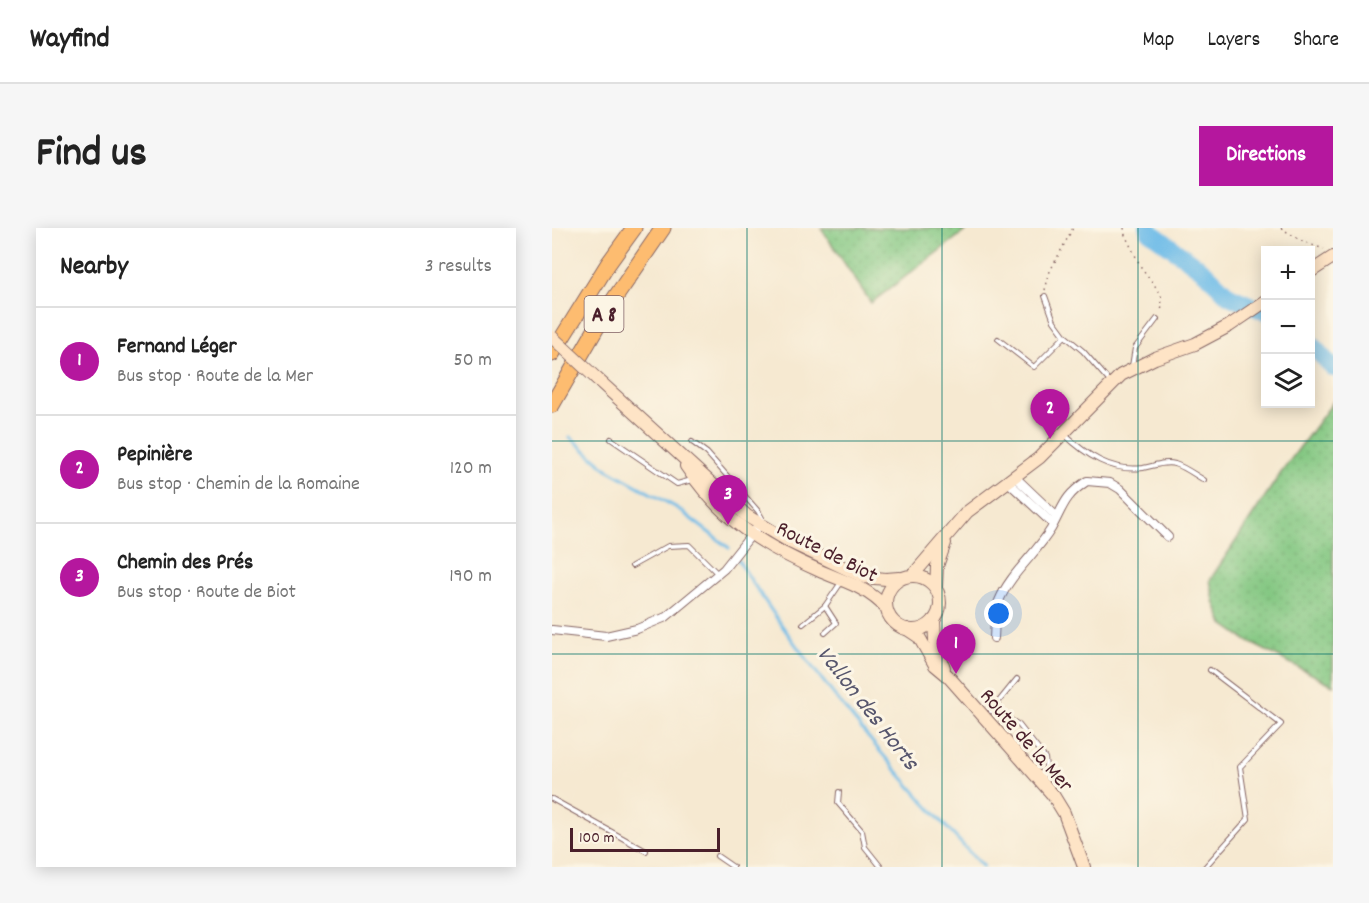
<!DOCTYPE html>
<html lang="en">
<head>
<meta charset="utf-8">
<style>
	body { margin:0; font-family:Dekko,sans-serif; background:#f6f6f6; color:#222 }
	.controls { position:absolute; right:18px; top:18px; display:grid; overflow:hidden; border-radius:0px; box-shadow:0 3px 15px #0003 }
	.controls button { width:54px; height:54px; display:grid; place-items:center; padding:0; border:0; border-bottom:2px solid #e0e0e0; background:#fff; color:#222; font:30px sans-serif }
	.scale { position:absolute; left:18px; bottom:15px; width:150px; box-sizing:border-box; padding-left:6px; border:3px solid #4a1f2b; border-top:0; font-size:16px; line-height:21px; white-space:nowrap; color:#4a1f2b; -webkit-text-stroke:4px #fcf5e5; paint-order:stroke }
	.you { position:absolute; left:447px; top:386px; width:21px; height:21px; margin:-15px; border:4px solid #fff; border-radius:50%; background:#1a73e8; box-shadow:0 0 0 9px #1a73e833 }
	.badge { display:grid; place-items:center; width:39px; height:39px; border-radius:50%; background:#b5179e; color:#fff; font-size:20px; font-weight:700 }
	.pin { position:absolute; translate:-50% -50px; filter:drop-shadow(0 2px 3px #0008) }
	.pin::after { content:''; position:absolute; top:32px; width:21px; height:18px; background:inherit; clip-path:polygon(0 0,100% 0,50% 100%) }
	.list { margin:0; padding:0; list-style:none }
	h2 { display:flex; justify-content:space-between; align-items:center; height:78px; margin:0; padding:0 24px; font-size:26px }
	h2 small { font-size:20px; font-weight:400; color:#767676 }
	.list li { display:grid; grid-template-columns:39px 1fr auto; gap:18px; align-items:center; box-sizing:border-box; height:108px; padding:0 24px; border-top:2px solid #e0e0e0 }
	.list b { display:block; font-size:22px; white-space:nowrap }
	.list p { margin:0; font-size:20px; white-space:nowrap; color:#767676 }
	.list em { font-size:20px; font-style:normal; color:#767676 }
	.icon { flex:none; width:33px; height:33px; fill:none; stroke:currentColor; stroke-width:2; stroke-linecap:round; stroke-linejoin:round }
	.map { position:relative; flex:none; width:781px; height:639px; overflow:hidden; border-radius:0px }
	header { display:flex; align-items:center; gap:36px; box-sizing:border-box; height:84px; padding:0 30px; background:#fff; border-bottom:2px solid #e0e0e0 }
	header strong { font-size:28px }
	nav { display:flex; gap:33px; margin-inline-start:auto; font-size:21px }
	.intro { display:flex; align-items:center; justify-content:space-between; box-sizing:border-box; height:144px; padding:0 36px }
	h1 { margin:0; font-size:42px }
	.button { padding:15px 27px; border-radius:0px; background:#b5179e; color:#fff; font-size:21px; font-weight:700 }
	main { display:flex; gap:36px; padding:0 36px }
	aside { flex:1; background:#fff; border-radius:0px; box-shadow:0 3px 15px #0003 }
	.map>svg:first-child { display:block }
	.grass { fill:url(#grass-dots); stroke:#667356; stroke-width:1.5 }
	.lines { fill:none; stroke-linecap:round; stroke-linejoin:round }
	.stream { stroke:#6ebce8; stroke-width:3 }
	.river { stroke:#6ebce8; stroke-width:18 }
	.lane-casing { stroke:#866665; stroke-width:6 }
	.street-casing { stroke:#866665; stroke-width:10 }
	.secondary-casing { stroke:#866665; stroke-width:14 }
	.highway-casing { stroke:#866665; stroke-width:17 }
	.path { stroke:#866665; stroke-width:1.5; stroke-dasharray:1.5 4.5; stroke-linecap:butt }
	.lane { stroke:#fff; stroke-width:4 }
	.street { stroke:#fff; stroke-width:8 }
	.secondary { stroke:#fee4c6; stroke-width:12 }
	.highway { stroke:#fdbc70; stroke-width:15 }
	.secondary-bridge-casing { stroke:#866665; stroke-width:14; stroke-linecap:butt }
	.secondary-bridge { stroke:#fee4c6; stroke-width:12 }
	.grid { fill:none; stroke:#0f766e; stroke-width:1.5; stroke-opacity:0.55 }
	.labels { text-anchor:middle; stroke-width:6; stroke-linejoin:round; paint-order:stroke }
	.shield { fill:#fcf5e5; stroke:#7f5f63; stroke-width:1.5 }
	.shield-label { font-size:21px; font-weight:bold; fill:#4a1f2b }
	.street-label { font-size:22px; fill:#4a1f2b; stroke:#fcf5e5 }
	.water-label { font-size:24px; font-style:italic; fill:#57566d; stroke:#fcf5e5 }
</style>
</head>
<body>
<header>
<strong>Wayfind</strong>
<nav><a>Map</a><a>Layers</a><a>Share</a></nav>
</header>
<div class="intro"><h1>Find us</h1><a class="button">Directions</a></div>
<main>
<aside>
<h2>Nearby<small>3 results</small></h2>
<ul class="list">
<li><span class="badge">1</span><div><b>Fernand Léger</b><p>Bus stop · Route de la Mer</p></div><em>50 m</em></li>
<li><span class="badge">2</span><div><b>Pepinière</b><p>Bus stop · Chemin de la Romaine</p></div><em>120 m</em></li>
<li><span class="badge">3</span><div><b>Chemin des Prés</b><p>Bus stop · Route de Biot</p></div><em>190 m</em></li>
</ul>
</aside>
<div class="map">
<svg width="781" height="639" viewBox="0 0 781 639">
	<defs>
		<pattern id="grass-dots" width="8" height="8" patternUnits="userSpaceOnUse" patternTransform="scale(1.5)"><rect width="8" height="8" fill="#83c782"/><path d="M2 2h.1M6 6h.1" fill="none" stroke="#73aa70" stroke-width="1.8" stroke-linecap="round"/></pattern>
	</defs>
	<rect width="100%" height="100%" fill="#fcf5e5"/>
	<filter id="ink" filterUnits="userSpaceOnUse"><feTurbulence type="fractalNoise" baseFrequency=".0167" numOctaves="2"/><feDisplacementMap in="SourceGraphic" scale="12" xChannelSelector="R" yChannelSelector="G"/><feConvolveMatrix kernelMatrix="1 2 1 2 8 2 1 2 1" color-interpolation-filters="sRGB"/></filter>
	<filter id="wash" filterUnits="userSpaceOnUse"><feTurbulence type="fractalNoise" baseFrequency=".008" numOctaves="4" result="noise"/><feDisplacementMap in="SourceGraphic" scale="24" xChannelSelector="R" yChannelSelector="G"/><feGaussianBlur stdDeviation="1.35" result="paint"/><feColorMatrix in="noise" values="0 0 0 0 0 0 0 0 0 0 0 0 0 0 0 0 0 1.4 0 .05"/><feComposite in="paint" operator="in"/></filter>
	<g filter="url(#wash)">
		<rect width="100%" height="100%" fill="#f6e9d1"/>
		<!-- grass -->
		<g class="grass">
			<path d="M269 0H417L319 75Z"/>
			<path d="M781 174V457L697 414 671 396 662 373 658 352 726 249Z"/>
		</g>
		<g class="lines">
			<!-- stream -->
			<g class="stream">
				<path d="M18 209 55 241 125 280 177 320"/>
				<path d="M186 332C256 443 342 543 431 639"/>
			</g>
			<!-- river -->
			<g class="river">
				<path d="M596 0 597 3 653 44 677 68 714 84"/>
				<path d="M758 115 781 140"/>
			</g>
		</g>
	</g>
	<g filter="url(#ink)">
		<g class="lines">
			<defs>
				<g id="lane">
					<path d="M493 68 502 93 513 108"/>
					<path d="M446 111 482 139 513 108 531 123 559 155"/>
					<path d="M580 138 583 120 605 91"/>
					<path d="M512 206C534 227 559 244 591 240 602 238 612 233 623 236 633 239 643 247 652 252"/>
					<path d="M59 211 125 256 140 252"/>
					<path d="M140 214 155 225 206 283 210 290 209 293"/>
					<path d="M80 338 116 318 137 317 166 346"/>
					<path d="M251 396 273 378 288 356"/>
					<path d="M273 405 284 395 273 378"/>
					<path d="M439 483 449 486 467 497 493 530 494 539 490 552"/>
					<path d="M439 483 465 451"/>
					<path d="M287 564 286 575 310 603 313 619 329 639"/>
					<path d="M0 571 94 623"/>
					<path d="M165 628 181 639"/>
					<path d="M653 639 696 591 688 539 729 496 658 442"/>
				</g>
				<g id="street">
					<path d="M462 248 504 288"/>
					<path d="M455 253 501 296"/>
					<path d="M0 402 54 408 85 401 114 389 172 341 207 297"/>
					<path d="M442 410C443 397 442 385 447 373 458 346 484 326 499 301 512 278 511 269 535 253L558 255 568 261 616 309"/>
				</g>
				<g id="secondary">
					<path d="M758 44 781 29"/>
					<path d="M44 150 195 288 240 315 312 349 334 351 347 350"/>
					<path d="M134 238C169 291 209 317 266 342 292 354 314 358 334 380"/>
					<path d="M361 347 415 284 487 230 569 147 603 130 643 116 677 98 714 73"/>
					<circle cx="361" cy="375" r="27"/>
					<path d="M384 360 385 338 393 315"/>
					<path d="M382 392 383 413 392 440"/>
					<path d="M355 401 367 409 383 437 395 447 501 567 512 585 532 639"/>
				</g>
				<g id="highway">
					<path d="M0 126 56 36 82 0"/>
					<path d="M0 177 56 80 111 0"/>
				</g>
			</defs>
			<!-- lane casing -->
			<use href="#lane" class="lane-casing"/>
			<!-- street casing -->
			<use href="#street" class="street-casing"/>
			<!-- secondary casing -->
			<use href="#secondary" class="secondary-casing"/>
			<!-- highway casing -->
			<use href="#highway" class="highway-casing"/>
			<!-- path -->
			<g class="path">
				<path d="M572 0 573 7 589 39 609 66 610 79 608 85"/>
				<path d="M729 0 751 14 772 21"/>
				<path d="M493 62 498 43 521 0"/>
			</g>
			<!-- lane -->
			<use href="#lane" class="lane"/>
			<!-- street -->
			<use href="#street" class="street"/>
			<!-- secondary -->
			<use href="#secondary" class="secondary"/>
			<!-- highway -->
			<use href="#highway" class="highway"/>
			<defs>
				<path id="secondary-bridge" d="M0 109 44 150"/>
			</defs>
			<!-- secondary-bridge casing -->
			<use href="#secondary-bridge" class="secondary-bridge-casing"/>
			<!-- secondary-bridge -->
			<use href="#secondary-bridge" class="secondary-bridge"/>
		</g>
	</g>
	<!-- grid -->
	<path class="grid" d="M195 0V639M390 0V639M586 0V639M0 213H781M0 426H781"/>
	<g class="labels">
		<!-- shield labels -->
		<rect class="shield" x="32.5" y="68" width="39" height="36" rx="4.5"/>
		<g class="shield-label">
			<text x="52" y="93">A 8</text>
		</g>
		<!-- street labels -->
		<g class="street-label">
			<text transform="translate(276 322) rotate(27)" y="8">Route de Biot</text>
			<text transform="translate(476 511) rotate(49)" y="8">Route de la Mer</text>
		</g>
		<!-- water labels -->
		<g class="water-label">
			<text transform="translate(317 479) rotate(52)" y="8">Vallon des Horts</text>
		</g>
	</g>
</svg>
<div class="controls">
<button>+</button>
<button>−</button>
<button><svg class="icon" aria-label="layers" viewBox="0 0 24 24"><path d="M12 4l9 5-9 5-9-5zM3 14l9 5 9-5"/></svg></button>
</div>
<div class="scale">100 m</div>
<div class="you"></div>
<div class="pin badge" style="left:404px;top:446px">1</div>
<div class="pin badge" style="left:498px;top:211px">2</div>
<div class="pin badge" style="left:176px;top:297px">3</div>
</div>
</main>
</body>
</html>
